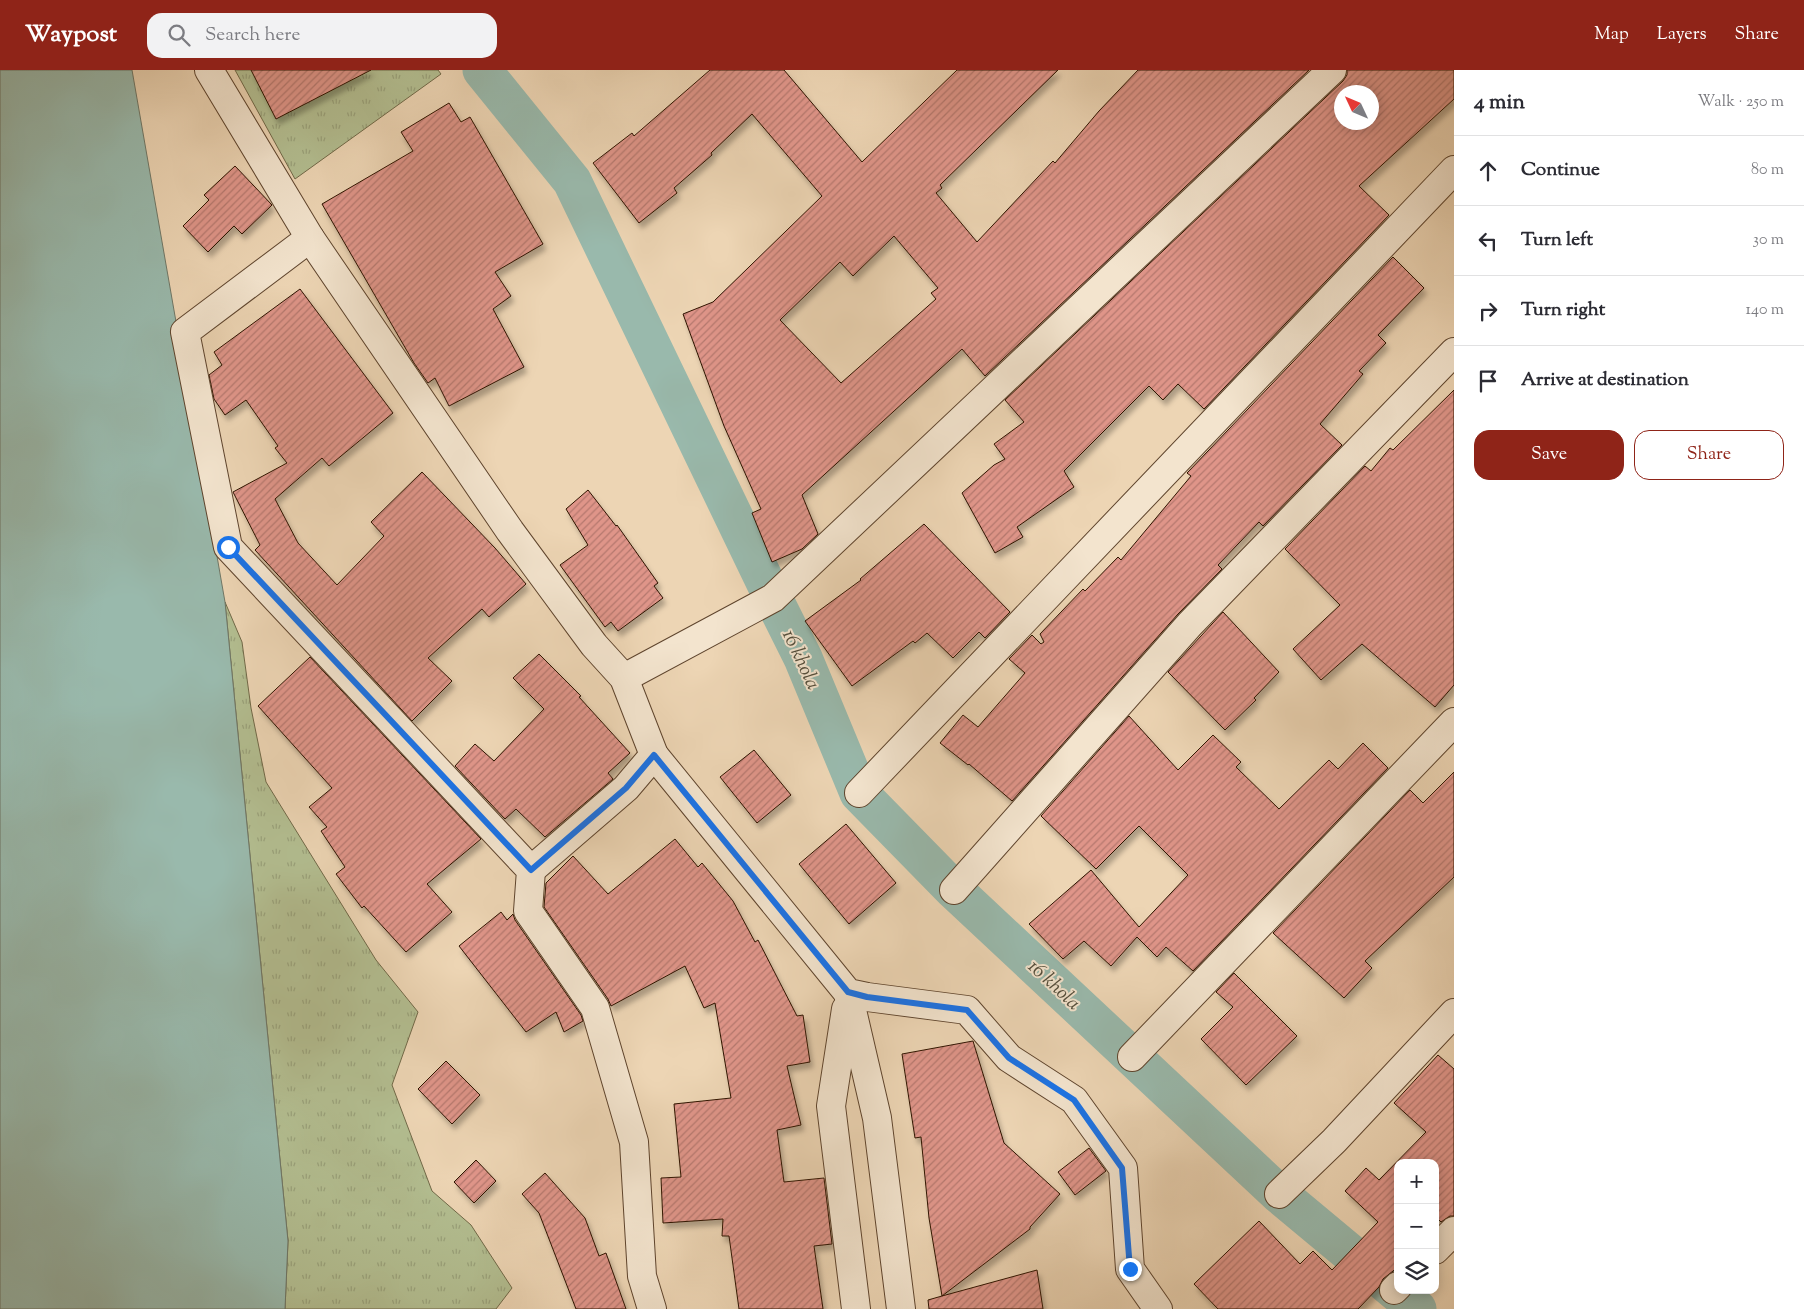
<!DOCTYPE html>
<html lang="en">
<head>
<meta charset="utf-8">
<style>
	body { margin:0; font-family:"Sorts Mill Goudy",serif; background:#f2f2f3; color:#2b2b33 }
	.controls { position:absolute; right:15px; bottom:15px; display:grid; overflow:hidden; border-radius:10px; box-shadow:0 2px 12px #0003 }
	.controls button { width:45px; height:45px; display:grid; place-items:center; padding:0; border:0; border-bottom:1px solid #e1e1e2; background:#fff; color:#2b2b33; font:25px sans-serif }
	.compass { position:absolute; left:1334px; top:15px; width:45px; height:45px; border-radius:50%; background:#fff; box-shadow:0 2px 12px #0003; rotate:314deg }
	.stop { position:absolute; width:15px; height:15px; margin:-11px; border:4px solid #1a73e8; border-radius:50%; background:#fff }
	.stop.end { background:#1a73e8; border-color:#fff; box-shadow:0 1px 5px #0008 }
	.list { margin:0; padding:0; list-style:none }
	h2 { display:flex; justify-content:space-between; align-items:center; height:65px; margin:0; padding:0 20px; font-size:21px }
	h2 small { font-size:16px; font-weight:400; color:#7c7c81 }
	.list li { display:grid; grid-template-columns:32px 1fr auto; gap:15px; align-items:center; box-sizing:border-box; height:70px; padding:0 20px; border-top:1px solid #e1e1e2 }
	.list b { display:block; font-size:19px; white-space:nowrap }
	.list em { font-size:16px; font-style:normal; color:#7c7c81 }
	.actions { display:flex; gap:10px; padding:15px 20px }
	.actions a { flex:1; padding:11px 0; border:1px solid #8f2418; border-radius:15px; text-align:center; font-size:18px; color:#8f2418 }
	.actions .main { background:#8f2418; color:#fff }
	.icon { flex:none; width:28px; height:28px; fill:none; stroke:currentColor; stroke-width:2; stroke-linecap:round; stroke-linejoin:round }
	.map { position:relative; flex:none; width:1454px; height:1239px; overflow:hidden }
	header { display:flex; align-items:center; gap:30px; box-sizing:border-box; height:70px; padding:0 25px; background:#8f2418; color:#fff }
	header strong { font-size:24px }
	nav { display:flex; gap:28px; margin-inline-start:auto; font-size:18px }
	.search { width:350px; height:45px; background:#f2f2f3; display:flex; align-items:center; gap:12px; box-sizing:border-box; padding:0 18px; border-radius:15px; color:#7c7c81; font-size:19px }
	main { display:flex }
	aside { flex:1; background:#fff }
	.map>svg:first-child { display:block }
	.grass { fill:url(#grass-tufts); stroke:#716948 }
	.water { fill:#99b9ac; stroke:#6f7767 }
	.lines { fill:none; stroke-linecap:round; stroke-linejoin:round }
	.canal { stroke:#99b9ac; stroke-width:39 }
	.building { fill:url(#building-hatch); stroke:#2f1400; fill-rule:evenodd; filter:url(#shadow) }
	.street-casing { stroke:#5e442d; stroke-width:30 }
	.street { stroke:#f3e4ce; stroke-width:28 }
	.route { stroke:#1a73e8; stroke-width:6 }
	.labels { text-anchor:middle; stroke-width:4; stroke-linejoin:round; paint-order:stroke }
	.water-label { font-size:20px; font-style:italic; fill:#544e3c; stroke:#f3e4ce }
</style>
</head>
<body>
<header>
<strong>Waypost</strong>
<div class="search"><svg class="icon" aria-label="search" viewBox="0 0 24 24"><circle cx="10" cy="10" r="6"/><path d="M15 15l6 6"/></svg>Search here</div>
<nav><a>Map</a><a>Layers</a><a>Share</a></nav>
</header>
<main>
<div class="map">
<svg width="1454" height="1239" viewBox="0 0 1454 1239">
	<defs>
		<pattern id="grass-tufts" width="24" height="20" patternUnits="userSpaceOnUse" patternTransform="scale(1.25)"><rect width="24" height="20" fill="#b3be91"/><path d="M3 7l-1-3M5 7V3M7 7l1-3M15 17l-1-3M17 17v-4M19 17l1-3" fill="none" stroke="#9aa27b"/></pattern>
		<pattern id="building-hatch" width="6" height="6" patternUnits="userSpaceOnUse" patternTransform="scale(1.25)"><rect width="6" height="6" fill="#df9589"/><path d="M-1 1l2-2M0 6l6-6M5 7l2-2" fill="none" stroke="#b5786e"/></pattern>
		<filter id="shadow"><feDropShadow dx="3" dy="5.5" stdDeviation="2.5" flood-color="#0004"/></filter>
	</defs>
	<rect width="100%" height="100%" fill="#edd5b4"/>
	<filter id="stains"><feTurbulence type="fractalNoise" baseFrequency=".004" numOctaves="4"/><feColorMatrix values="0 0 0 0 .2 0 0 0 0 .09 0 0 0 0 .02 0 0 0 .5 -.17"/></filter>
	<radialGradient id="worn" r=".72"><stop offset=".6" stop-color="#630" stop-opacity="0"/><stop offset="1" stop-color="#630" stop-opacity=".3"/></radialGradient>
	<!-- grass -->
	<g class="grass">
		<path d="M235 0H438L441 4 295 109Z"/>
		<path d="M225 532 242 572 251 638 266 712 376 890 418 942 392 1015 432 1121 471 1155 512 1218 496 1239H285L288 1171Z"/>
	</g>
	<!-- water -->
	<path class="water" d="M0 0H132L225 532 288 1171 285 1239H0Z"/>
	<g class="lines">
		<!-- canal -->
		<path class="canal" d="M482 0 572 111 773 528 803 588 859 723 954 820 1279 1124 1417 1239"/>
	</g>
	<!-- building -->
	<g class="building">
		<path d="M251 0H371L276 49Z"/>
		<path d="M710 0H784L862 92 957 0H1058L940 115 942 118 936 123 977 172 1053 91 1055 93 1099 41 1138 0H1309L985 306 962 279 802 425 818 464 802 479 772 492 752 443 761 439 724 356 683 244 713 232 822 126 752 44 711 83 712 85 674 118 677 123 639 153 593 93 632 63 634 66ZM894 166 938 218 931 223 936 229 841 313 780 250 840 192 853 206Z"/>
		<path d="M1347 0H1454V29L1359 116 1389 145 1204 339 1178 314 1163 330 1149 316 1064 401 1074 417 1017 457 1023 467 995 483 962 423 994 395 1005 389 994 374 1024 352 1005 330 1343 11 1347 5ZM1342 22H1372V52H1342Z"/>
		<path d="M449 33 461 52 470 47 543 174 495 202 511 226 493 239 524 297 449 336 435 308 428 313 414 293 322 134 413 81 401 62Z"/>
		<path d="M235 96 272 135 242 164 234 156 208 182 183 156 209 130 204 125Z"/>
		<path d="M1393 187 1424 218 1378 265 1386 273 1359 301 1363 304 1320 354 1342 375 1263 456 1259 452 1218 495 1222 499 1178 544 1012 731 969 694 968 695 940 673 963 645 978 657 1025 603 1009 589 1032 565 1041 574 1044 572 1040 564 1083 519 1085 521 1118 487 1121 490 1191 406 1187 403Z"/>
		<path d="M300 219 393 343 329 396 322 388 275 429 298 473 337 515 384 466 371 452 422 402 495 478 526 514 489 547 482 539 428 588 452 611 412 651 255 480 260 475 233 422 287 393 275 378 278 376 246 330 225 345 214 329 209 305 222 295 214 282Z"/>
		<path d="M1454 320V615L1435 637 1362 574 1321 610 1293 579 1340 535 1285 479 1365 396 1371 401 1390 378 1393 380Z"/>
		<path d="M588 420 616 456 617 455 658 513 654 516 663 528 618 561 611 552 605 557 560 495 588 475 566 439Z"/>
		<path d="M924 454 1010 542 985 568 979 562 953 588 927 563 915 573 913 571 852 616 805 551 861 510 860 509Z"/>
		<path d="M1223 542 1279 602 1254 628 1256 630 1225 660 1168 602Z"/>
		<path d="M539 584 581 626 579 627 630 683 608 703 613 709 545 767 516 739 505 749 455 696 475 674 494 691 544 639 513 608Z"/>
		<path d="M310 587 481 769 427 814 452 842 406 882 364 836 362 838 336 804 345 797 321 761 327 757 309 737 332 718 258 636Z"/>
		<path d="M1129 646 1178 700 1213 665 1241 692 1236 697 1279 739 1329 690 1338 699 1363 673 1388 698 1193 901 1166 877 1157 887 1137 867 1111 896 1084 871 1063 889 1029 854 1091 800 1139 857 1188 805 1139 756 1096 799 1041 746Z"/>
		<path d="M754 680 791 725 757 753 720 707Z"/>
		<path d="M1454 702V807L1365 891 1372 898 1344 928 1273 863 1410 720 1423 733Z"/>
		<path d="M846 754 896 813 849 854 799 794Z"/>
		<path d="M675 769 698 797 702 793 733 831 755 872 758 870 797 946 803 945 810 992 787 996 801 1055 777 1060 784 1112 824 1108 832 1174 814 1176 823 1239H739L729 1166H722L723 1149 663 1153 661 1108 681 1107 674 1034 731 1028 715 933 704 938 685 896 611 936 608 929 544 837 546 813 573 786 608 824Z"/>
		<path d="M501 842 507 850 513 844 515 850 581 945 583 951 564 962 556 942 526 962 459 876Z"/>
		<path d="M1234 903 1297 966 1246 1015 1201 969 1233 937 1216 922Z"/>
		<path d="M973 971 1004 1073 1060 1124 1030 1157V1159L942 1226 1037 1200 1043 1239H929L928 1230 942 1226 929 1148 921 1067 915 1068 902 984Z"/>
		<path d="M1438 985 1454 999V1146H1450L1441 1152 1435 1146V1093H1398V1197L1383 1209 1379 1217 1358 1239H1218L1194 1214 1259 1151 1300 1194 1313 1181 1332 1200 1378 1152 1345 1121 1366 1098 1379 1110 1426 1062 1394 1033Z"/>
		<path d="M446 991 480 1025 452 1054 418 1019Z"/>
		<path d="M1089 1078 1106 1101 1075 1125 1058 1102Z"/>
		<path d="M476 1090 496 1111 474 1133 454 1112Z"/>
		<path d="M545 1103 585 1148 599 1186 606 1183 626 1239H576L539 1143 522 1124Z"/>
	</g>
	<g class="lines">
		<defs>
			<g id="street">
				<path d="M209 0 310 168 185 262 228 477 531 800 528 841 595 938 634 1072 642 1206 652 1239"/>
				<path d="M310 168 510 461 594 575 624 608 654 685 848 923 867 927 967 940 1009 988 1074 1030 1123 1098 1130 1199 1158 1239"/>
				<path d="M624 608 773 528 1332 0"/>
				<path d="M859 723 1454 100"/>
				<path d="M531 800 626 718 654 685"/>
				<path d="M954 820 1190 554 1454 282"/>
				<path d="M848 923 877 1048 901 1239"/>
				<path d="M846 939 831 1036 856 1239"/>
				<path d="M1132 987 1454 652"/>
				<path d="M1279 1124 1334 1071 1454 943"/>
				<path d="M1435 1180 1454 1161"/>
				<path d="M1394 1220 1398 1216"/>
			</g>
		</defs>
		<!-- street casing -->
		<use href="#street" class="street-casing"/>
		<!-- street -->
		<use href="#street" class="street"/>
	</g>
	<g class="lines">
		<!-- route -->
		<path class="route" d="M228 477 531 800 626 718 654 685 848 922 867 927 967 940 1009 988 1074 1030 1122 1098 1130 1199"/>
	</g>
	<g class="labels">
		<!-- water labels -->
		<g class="water-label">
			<text transform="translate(802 589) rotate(65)" y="7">16 khola</text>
			<text transform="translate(1055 914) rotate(43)" y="7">16 khola</text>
		</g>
	</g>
	<rect width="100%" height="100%" filter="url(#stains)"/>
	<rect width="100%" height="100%" fill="url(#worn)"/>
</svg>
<div class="controls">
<button>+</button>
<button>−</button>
<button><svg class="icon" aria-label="layers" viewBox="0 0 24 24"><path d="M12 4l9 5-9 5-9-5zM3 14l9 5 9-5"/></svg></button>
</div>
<svg class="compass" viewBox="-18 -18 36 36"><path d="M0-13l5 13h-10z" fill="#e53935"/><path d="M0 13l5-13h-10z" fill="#7c7c81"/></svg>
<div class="stop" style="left:228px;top:477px"></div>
<div class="stop end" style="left:1130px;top:1199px"></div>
</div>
<aside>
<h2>4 min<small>Walk · 250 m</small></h2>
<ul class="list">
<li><svg class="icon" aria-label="ahead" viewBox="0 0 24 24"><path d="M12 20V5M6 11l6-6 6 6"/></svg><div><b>Continue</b></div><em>80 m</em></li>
<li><svg class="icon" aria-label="left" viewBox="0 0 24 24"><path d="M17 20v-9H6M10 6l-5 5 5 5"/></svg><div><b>Turn left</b></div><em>30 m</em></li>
<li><svg class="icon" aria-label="right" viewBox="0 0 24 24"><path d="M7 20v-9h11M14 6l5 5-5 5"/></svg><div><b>Turn right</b></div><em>140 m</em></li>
<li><svg class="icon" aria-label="arrive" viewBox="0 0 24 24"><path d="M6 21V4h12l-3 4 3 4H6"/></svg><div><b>Arrive at destination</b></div></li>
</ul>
<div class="actions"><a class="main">Save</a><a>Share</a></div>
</aside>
</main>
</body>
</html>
